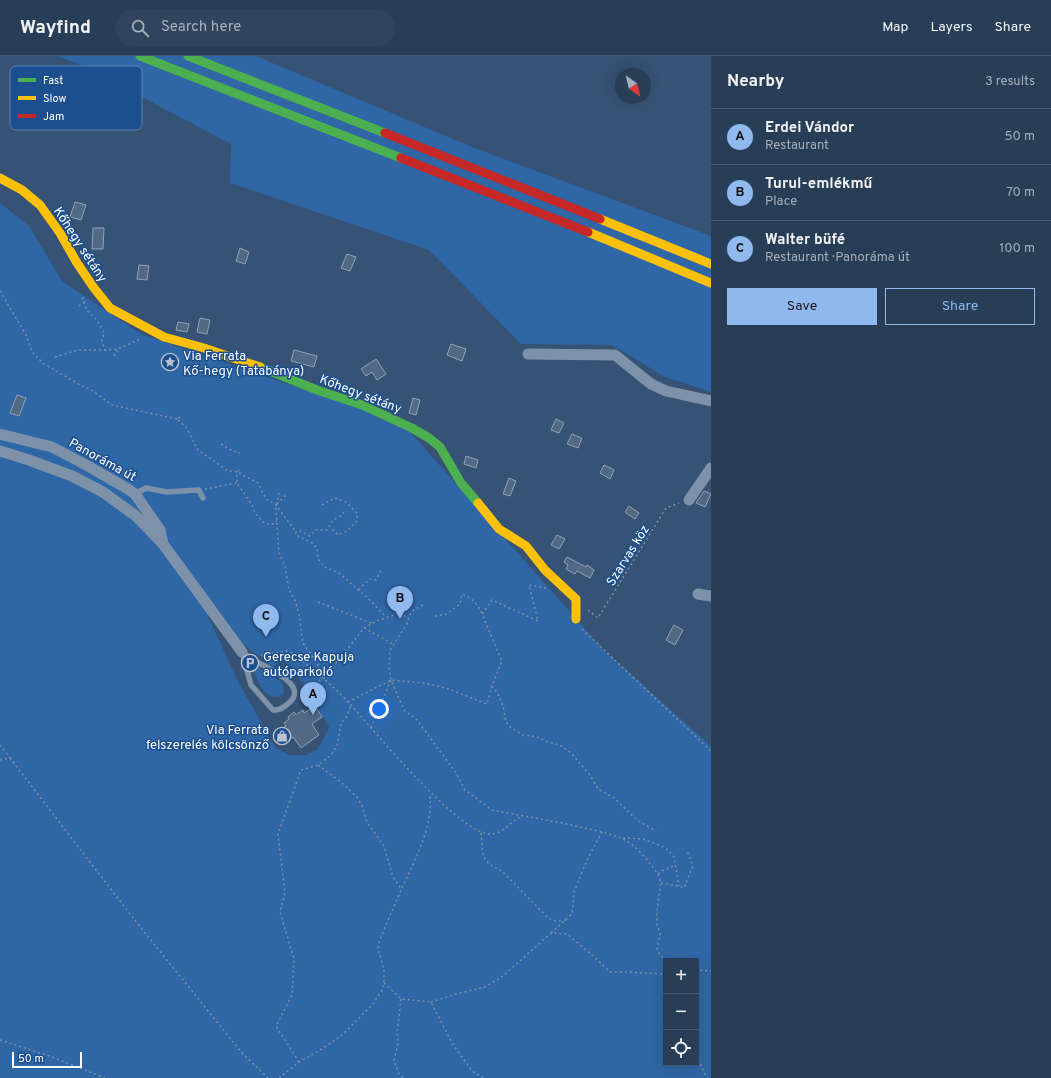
<!DOCTYPE html>
<html lang="en">
<head>
<meta charset="utf-8">
<style>
	body { margin:0; font-family:Overpass,sans-serif; background:#30455d; color:#f1f3f6 }
	.controls { position:absolute; right:12px; bottom:12px; display:grid; overflow:hidden; border-radius:0px; box-shadow:0 4px 16px #0002 }
	.controls button { width:36px; height:36px; display:grid; place-items:center; padding:0; border:0; border-bottom:1px solid #44576d; background:#283e57; color:#f1f3f6; font:20px sans-serif }
	.compass { position:absolute; left:615px; top:12px; width:36px; height:36px; border-radius:50%; background:#283e57; box-shadow:0 4px 16px #0002; rotate:145deg }
	.scale { position:absolute; left:12px; bottom:10px; width:70px; box-sizing:border-box; padding-left:4px; border:2px solid #fff; border-top:0; font-size:11px; line-height:14px; white-space:nowrap; color:#fff; -webkit-text-stroke:3px #1b4f8f; paint-order:stroke }
	.you { position:absolute; left:379px; top:653px; width:14px; height:14px; margin:-10px; border:3px solid #fff; border-radius:50%; background:#1a73e8; box-shadow:0 0 0 6px #1a73e833 }
	.badge { display:grid; place-items:center; width:26px; height:26px; border-radius:50%; background:#90b9f0; color:#111; font-size:13px; font-weight:700 }
	.pin { position:absolute; translate:-50% -33px; filter:drop-shadow(0 1px 2px #0008) }
	.pin::after { content:''; position:absolute; top:21px; width:14px; height:12px; background:inherit; clip-path:polygon(0 0,100% 0,50% 100%) }
	.list { margin:0; padding:0; list-style:none }
	h2 { display:flex; justify-content:space-between; align-items:center; height:52px; margin:0; padding:0 16px; font-size:17px }
	h2 small { font-size:13px; font-weight:400; color:#a5aeba }
	.list li { display:grid; grid-template-columns:26px 1fr auto; gap:12px; align-items:center; box-sizing:border-box; height:56px; padding:0 16px; border-top:1px solid #44576d }
	.list b { display:block; font-size:15px; white-space:nowrap }
	.list p { margin:0; font-size:13px; white-space:nowrap; color:#a5aeba }
	.list em { font-size:13px; font-style:normal; color:#a5aeba }
	.actions { display:flex; gap:8px; padding:12px 16px }
	.actions a { flex:1; padding:9px 0; border:1px solid #90b9f0; border-radius:0px; text-align:center; font-size:14px; color:#90b9f0 }
	.actions .main { background:#90b9f0; color:#111 }
	.icon { flex:none; width:22px; height:22px; fill:none; stroke:currentColor; stroke-width:2; stroke-linecap:round; stroke-linejoin:round }
	.map { position:relative; flex:none; width:711px; height:1022px; overflow:hidden }
	header { display:flex; align-items:center; gap:24px; box-sizing:border-box; height:56px; padding:0 20px; background:#283e57; border-bottom:1px solid #44576d }
	header strong { font-size:19px }
	nav { display:flex; gap:22px; margin-inline-start:auto; font-size:14px }
	.search { width:280px; height:36px; background:#30455d; display:flex; align-items:center; gap:10px; box-sizing:border-box; padding:0 14px; border-radius:22px; color:#a5aeba; font-size:15px }
	main { display:flex }
	aside { flex:1; background:#283e57 }
	.map>svg:first-child { display:block }
	.green { fill:#2f66a5; fill-rule:evenodd }
	.building { fill:#526984; stroke:#92a2b6 }
	.lines { fill:none; stroke-linecap:round; stroke-linejoin:round }
	.path { stroke:#7d92a8; stroke-width:1.5; stroke-dasharray:2 3; stroke-linecap:butt }
	.lane { stroke:#7d92a8; stroke-width:5.5 }
	.street { stroke:#7d92a8; stroke-width:11 }
	.fast { stroke:#4caf50; stroke-width:9 }
	.slow { stroke:#ffc107; stroke-width:9 }
	.jam { stroke:#c62828; stroke-width:9 }
	.labels { text-anchor:middle; stroke-width:3; stroke-linejoin:round; paint-order:stroke }
	.street-label { font-size:13px; fill:#fff; stroke:#1b4f8f }
	.poi-label { font-size:13px; fill:#fff; stroke:#1b4f8f; text-anchor:start }
	.key { fill:#1b4f8f; stroke:#5f84b1; stroke-width:1 }
	.key-label { font-size:11px; fill:#fff }
</style>
</head>
<body>
<header>
<strong>Wayfind</strong>
<div class="search"><svg class="icon" aria-label="search" viewBox="0 0 24 24"><circle cx="10" cy="10" r="6"/><path d="M15 15l6 6"/></svg>Search here</div>
<nav><a>Map</a><a>Layers</a><a>Share</a></nav>
</header>
<main>
<div class="map">
<svg width="711" height="1022" viewBox="0 0 711 1022">
	<rect width="100%" height="100%" fill="#365274"/>
	<!-- green -->
	<g class="green">
		<path d="M57 0H256L472 91 711 180V336L665 321 612 289 521 288 429 194 230 127 231 88 83 10Z"/>
		<path d="M0 147 29 170 62 225 141 278 402 367 604 594 711 690V1022H0ZM218 554 241 587 274 611 280 603 294 612 329 671 318 693 306 699H289L275 691 239 627 208 561ZM666 905H696V1007H666Z"/>
		<path d="M259 612 283 627 284 637C270 650 256 627 254 614L256 613Z"/>
	</g>
	<!-- building -->
	<g class="building">
		<path d="M75 146 86 149 81 164 70 161Z"/>
		<path d="M93 172H104L103 193H92Z"/>
		<path d="M240 192 249 196 245 208 236 205Z"/>
		<path d="M347 198 356 201 350 215 341 212Z"/>
		<path d="M139 209 149 210 147 224 137 223Z"/>
		<path d="M200 262 210 264 207 278 197 276Z"/>
		<path d="M178 266 189 268 187 276 176 274Z"/>
		<path d="M451 288 466 293 462 305 447 299Z"/>
		<path d="M294 294 317 300 314 311 291 305Z"/>
		<path d="M376 303 386 318 377 324 372 316 366 320 361 313Z"/>
		<path d="M17 339 26 342 19 360 10 357Z"/>
		<path d="M413 342 420 344 416 359 409 357Z"/>
		<path d="M556 363 564 367 559 377 551 374Z"/>
		<path d="M572 378 582 382 578 392 567 388Z"/>
		<path d="M466 400 478 404 476 412 464 408Z"/>
		<path d="M604 409 614 414 610 423 600 417Z"/>
		<path d="M509 422 516 425 510 440 503 438Z"/>
		<path d="M704 435 711 438 705 451 696 447Z"/>
		<path d="M629 450 639 457 635 463 625 456Z"/>
		<path d="M557 479 565 483 559 493 551 489Z"/>
		<path d="M567 501 586 511 587 509 594 514 590 522 577 515 575 518 566 513 568 509 564 506Z"/>
		<path d="M674 569 683 574 675 589 666 584Z"/>
		<path d="M315 650 322 661 312 668 319 679 301 692 293 681 283 688 275 676 286 670 284 667 289 663 288 661 294 656 296 659 303 654 304 657Z"/>
	</g>
	<g class="lines">
		<!-- path -->
		<g class="path">
			<path d="M0 235 26 279 32 296 44 308 82 330 93 335 112 349 177 363"/>
			<path d="M84 246 86 254 97 264 104 276 102 286 105 294 118 293 140 283"/>
			<path d="M79 250 84 246 82 243 85 240"/>
			<path d="M114 300 118 293"/>
			<path d="M55 301 78 294H105"/>
			<path d="M188 315 195 311 198 303"/>
			<path d="M180 361 177 363 186 371 198 394 228 415 237 416V427L252 449 255 457 263 466 271 469 277 465"/>
			<path d="M221 388 233 395 240 397"/>
			<path d="M239 414 237 416 258 427 266 443 276 449 296 476"/>
			<path d="M205 433 237 427"/>
			<path d="M279 437 276 453 279 497 285 510 289 534 295 544 299 559 303 587 318 609 321 619"/>
			<path d="M277 448 286 439"/>
			<path d="M322 449 335 442 346 446 357 457V465L347 475 338 479 330 471"/>
			<path d="M344 456 341 460 333 464 327 474H316L310 480 301 475 296 476V479L312 487 317 492 318 503 325 511 339 517 368 542 386 561"/>
			<path d="M359 534 364 528 371 523 376 524 382 512"/>
			<path d="M318 546 371 567"/>
			<path d="M423 549C412 554 409 557 407 568L390 594 389 611 391 624 404 654 417 664 456 717 465 734 492 754 562 767 602 776 622 782 634 790 644 800 658 818 661 827 657 854V868L660 878 657 894C659 898 663 901 664 905 667 911 662 915 666 921"/>
			<path d="M588 554 598 562 666 452 679 447"/>
			<path d="M435 560 447 558 460 548 462 538C472 542 478 548 482 558"/>
			<path d="M364 572 393 588"/>
			<path d="M582 573 711 695"/>
			<path d="M261 599 269 598 287 595C295 597 301 604 307 609 321 620 335 632 348 646 372 671 460 781 492 778 504 777 511 764 523 760"/>
			<path d="M492 630 498 638 503 650 506 666 511 672 523 679 537 681 545 685 559 689 570 696 590 719 598 733 614 742 637 764 656 775"/>
			<path d="M301 634 324 622 364 572 377 565 402 556 407 563"/>
			<path d="M348 646 391 624 424 627 446 632 487 648 492 630 502 605 482 558 492 544 538 565 529 529 546 532"/>
			<path d="M371 672 391 624"/>
			<path d="M0 689 10 702"/>
			<path d="M0 704 10 702 133 862 242 997 268 1022"/>
			<path d="M318 709 341 726 357 741 362 750 367 766 384 790 393 821 402 834"/>
			<path d="M481 777 483 800 489 808 503 816 548 862 556 865 566 864"/>
			<path d="M623 782 643 783 659 789 668 794 674 801 679 830"/>
			<path d="M658 818C663 813 669 813 675 809"/>
			<path d="M661 827 679 830 684 832 693 810 688 797 685 795"/>
			<path d="M551 877 572 858 574 836 586 806 602 776"/>
			<path d="M696 916 698 914 711 915"/>
			<path d="M384 927 401 943 431 946 452 987 472 1015 484 1022"/>
			<path d="M401 943 397 978 398 987 394 1005 399 1018 403 1022"/>
			<path d="M431 946 456 938 485 931 503 920 551 877 567 878 592 899 610 916H628L664 918"/>
			<path d="M666 955V960"/>
			<path d="M0 984 52 1001 105 1022"/>
			<path d="M696 999 707 1022"/>
			<path d="M299 1006 276 970 292 939 294 903 280 856 285 837 278 778 301 714 318 709 330 700 337 690 341 667 347 660 351 649"/>
			<path d="M279 1022 299 1006 317 996 341 980 374 947 382 934 384 926V913L378 893 379 886C386 868 394 851 401 834 415 804 433 772 430 738"/>
		</g>
		<!-- lane -->
		<g class="lane">
			<path d="M135 438 146 432 167 436 199 434 203 442"/>
			<path d="M242 596C248 600 254 605 261 608 272 614 307 630 290 646 285 651 280 655 273 654L251 629Z"/>
		</g>
		<!-- street -->
		<g class="street">
			<path d="M528 298 615 299 651 328 666 335 711 345"/>
			<path d="M0 378 52 391 88 410 128 433 135 438 160 474 163 488"/>
			<path d="M0 395 29 404 72 420 103 436 136 460 163 488 242 596"/>
			<path d="M689 444 711 412"/>
			<path d="M698 538 711 540"/>
		</g>
		<!-- fast -->
		<g class="fast">
			<path d="M140 0 401 102"/>
			<path d="M188 0 385 77"/>
			<path d="M260 311 317 334 362 349 412 372 429 382 440 391 461 427 478 447"/>
		</g>
		<!-- slow -->
		<g class="slow">
			<path d="M0 122 22 134 40 149 60 177 77 207 94 232 110 252 164 281 204 292 260 311"/>
			<path d="M600 163 711 208"/>
			<path d="M588 176 711 227"/>
			<path d="M478 447 499 473 526 490 545 514 576 543V563"/>
		</g>
		<!-- jam -->
		<g class="jam">
			<path d="M385 77 600 163"/>
			<path d="M401 102 588 176"/>
		</g>
	</g>
	<!-- icons -->
	<defs>
		<symbol id="sight-ring" viewBox="-11 -11 22 22"><circle r="9.5" fill="#1b4f8f" stroke="#b9c2ce" stroke-width="1.5"/><path d="M0-6L1.8-2.2L6-1.7L2.9 1.2L3.7 5.4L0 3.3L-3.7 5.4L-2.9 1.2L-6-1.7L-1.8-2.2Z" fill="#b9c2ce"/></symbol>
		<symbol id="parking-ring" viewBox="-11 -11 22 22"><circle r="9.5" fill="#1b4f8f" stroke="#b9c2ce" stroke-width="1.5"/><path d="M-3.5-5.5H1a3.5 3.5 0 0 1 0 7H-1V5.5H-3.5ZM-1-3.4V-.6H.8a1.4 1.4 0 0 0 0-2.8Z" fill="#b9c2ce"/></symbol>
		<symbol id="shop-ring" viewBox="-11 -11 22 22"><circle r="9.5" fill="#1b4f8f" stroke="#b9c2ce" stroke-width="1.5"/><path d="M-5-2.5h2.3a2.7 3.5 0 0 1 5.4 0H5L5.5 6h-11ZM-1.5-2.5h3a1.5 2.3 0 0 0-3 0Z" fill="#b9c2ce"/></symbol>
	</defs>
	<g fill-rule="evenodd">
		<use href="#sight-ring" x="160" y="296" width="20" height="20"/>
		<use href="#parking-ring" x="240" y="597" width="20" height="20"/>
		<use href="#shop-ring" x="272" y="670" width="20" height="20"/>
	</g>
	<g class="labels">
		<!-- street labels -->
		<g class="street-label">
			<text transform="translate(81 188) rotate(57)" y="5">Kőhegy sétány</text>
			<text transform="translate(361 337) rotate(21)" y="5">Kőhegy sétány</text>
			<text transform="translate(103 403) rotate(29)" y="5">Panoráma út</text>
			<text transform="translate(627 499) rotate(-58)" y="5">Szarvas köz</text>
		</g>
		<!-- poi labels -->
		<g class="poi-label">
			<text x="183" y="304">Via Ferrata<tspan x="183" dy="15">Kő-hegy (Tatabánya)</tspan></text>
			<text x="263" y="605">Gerecse Kapuja<tspan x="263" dy="15">autóparkoló</tspan></text>
			<text x="269" y="678" text-anchor="end">Via Ferrata<tspan x="269" dy="15">felszerelés kölcsönző</tspan></text>
		</g>
	</g>
	<!-- legend -->
	<rect x="10" y="10" width="132" height="64" rx="6" class="key"/>
	<rect x="18" y="22" width="18" height="4" fill="#4caf50"/>
	<rect x="18" y="40" width="18" height="4" fill="#ffc107"/>
	<rect x="18" y="58" width="18" height="4" fill="#c62828"/>
	<g class="key-label">
		<text x="43" y="28">Fast</text>
		<text x="43" y="46">Slow</text>
		<text x="43" y="64">Jam</text>
	</g>
</svg>
<div class="controls">
<button>+</button>
<button>−</button>
<button><svg class="icon" aria-label="locate" viewBox="0 0 24 24"><circle cx="12" cy="12" r="6"/><path d="M12 2v4M12 18v4M2 12h4M18 12h4"/></svg></button>
</div>
<svg class="compass" viewBox="-18 -18 36 36"><path d="M0-13l5 13h-10z" fill="#e53935"/><path d="M0 13l5-13h-10z" fill="#a5aeba"/></svg>
<div class="scale">50 m</div>
<div class="you"></div>
<div class="pin badge" style="left:313px;top:659px">A</div>
<div class="pin badge" style="left:400px;top:563px">B</div>
<div class="pin badge" style="left:266px;top:581px">C</div>
</div>
<aside>
<h2>Nearby<small>3 results</small></h2>
<ul class="list">
<li><span class="badge">A</span><div><b>Erdei Vándor</b><p>Restaurant</p></div><em>50 m</em></li>
<li><span class="badge">B</span><div><b>Turul-emlékmű</b><p>Place</p></div><em>70 m</em></li>
<li><span class="badge">C</span><div><b>Walter büfé</b><p>Restaurant · Panoráma út</p></div><em>100 m</em></li>
</ul>
<div class="actions"><a class="main">Save</a><a>Share</a></div>
</aside>
</main>
</body>
</html>
